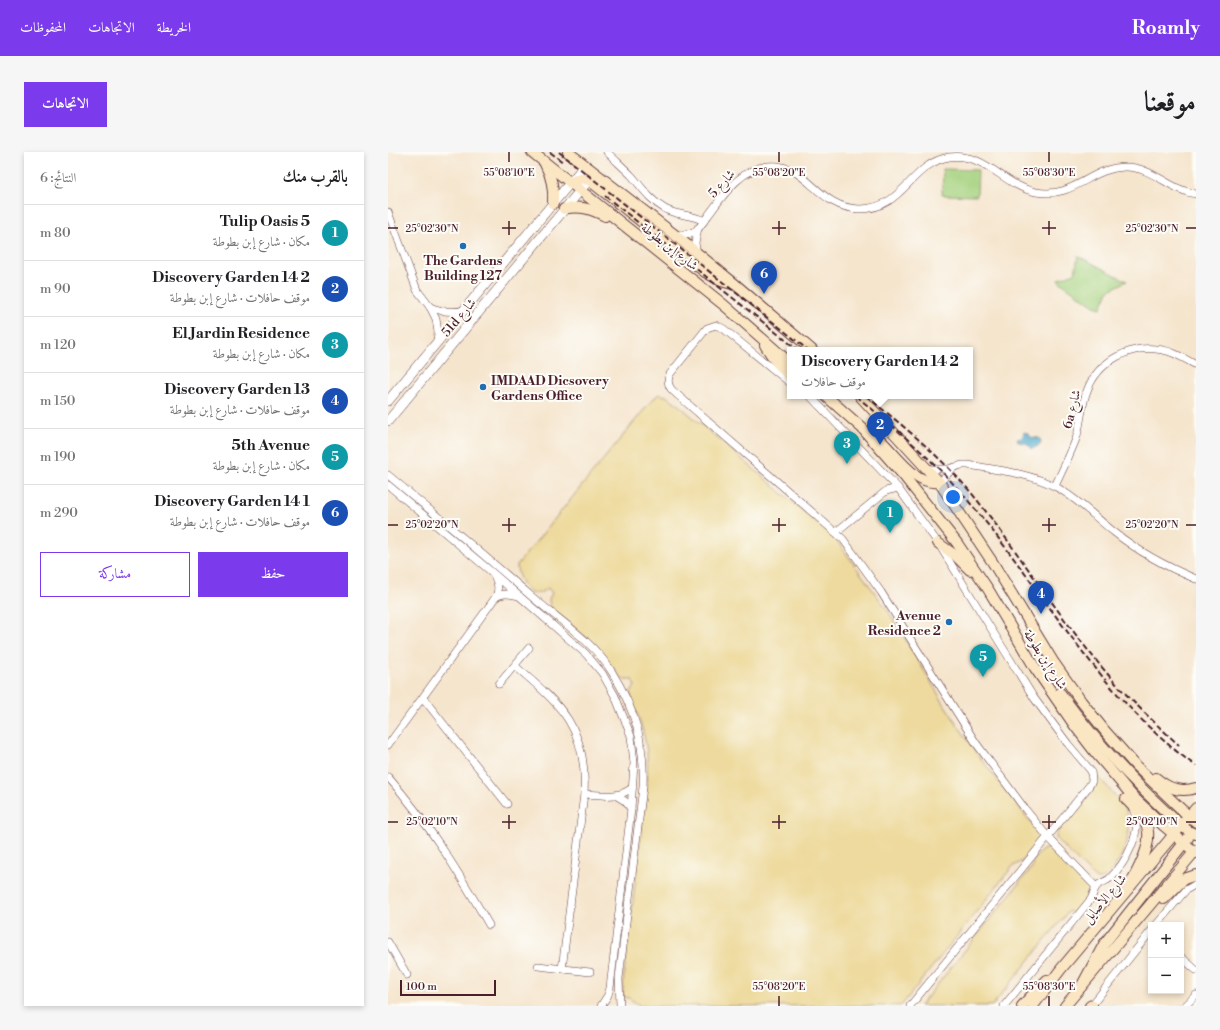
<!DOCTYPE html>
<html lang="ar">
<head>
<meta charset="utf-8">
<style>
	body { margin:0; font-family:"Libre Bodoni",Amiri,serif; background:#f6f6f6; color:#202124; direction:rtl }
	.controls { position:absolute; right:12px; bottom:12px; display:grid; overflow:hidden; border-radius:0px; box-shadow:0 2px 6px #0003 }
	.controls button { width:36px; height:36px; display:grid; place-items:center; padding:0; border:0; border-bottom:1px solid #e0e0e0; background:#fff; color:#202124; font:20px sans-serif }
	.scale { position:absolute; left:12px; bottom:10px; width:96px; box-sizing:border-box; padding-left:4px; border:2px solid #4a1f2b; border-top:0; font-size:11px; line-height:14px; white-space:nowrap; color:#4a1f2b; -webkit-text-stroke:3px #fdfcf7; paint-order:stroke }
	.you { position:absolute; left:565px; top:345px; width:14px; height:14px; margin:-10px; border:3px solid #fff; border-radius:50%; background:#1a73e8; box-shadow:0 0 0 6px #1a73e833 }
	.badge { display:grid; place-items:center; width:26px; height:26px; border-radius:50%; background:#7c3aed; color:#fff; font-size:13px; font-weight:700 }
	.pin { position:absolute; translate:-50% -33px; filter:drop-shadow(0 1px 2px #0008) }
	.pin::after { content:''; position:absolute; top:21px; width:14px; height:12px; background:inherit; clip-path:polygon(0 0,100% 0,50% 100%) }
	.popup { position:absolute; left:399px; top:195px; width:186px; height:52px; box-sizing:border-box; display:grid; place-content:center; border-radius:0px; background:#fff; filter:drop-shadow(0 1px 3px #0005); font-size:13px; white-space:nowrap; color:#757577 }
	.popup b { font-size:15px; color:#202124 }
	.popup::after { content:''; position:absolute; left:50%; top:100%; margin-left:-8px; border:8px solid transparent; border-top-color:#fff }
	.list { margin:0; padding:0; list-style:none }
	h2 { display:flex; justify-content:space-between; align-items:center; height:52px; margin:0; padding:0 16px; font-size:17px }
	h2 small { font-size:13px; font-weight:400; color:#757577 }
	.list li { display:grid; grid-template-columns:26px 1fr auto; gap:12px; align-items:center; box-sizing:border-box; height:56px; padding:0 16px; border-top:1px solid #e0e0e0 }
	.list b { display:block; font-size:15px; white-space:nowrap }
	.list p { margin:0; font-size:13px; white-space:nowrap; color:#757577 }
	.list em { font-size:13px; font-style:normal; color:#757577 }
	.actions { display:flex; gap:8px; padding:12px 16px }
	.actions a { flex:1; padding:9px 0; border:1px solid #7c3aed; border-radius:0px; text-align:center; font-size:14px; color:#7c3aed }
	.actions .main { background:#7c3aed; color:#fff }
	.map { position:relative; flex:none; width:808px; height:854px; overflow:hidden; direction:ltr; border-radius:0px }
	header { display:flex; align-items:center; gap:24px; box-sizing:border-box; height:56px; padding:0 20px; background:#7c3aed; color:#fff }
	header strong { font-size:19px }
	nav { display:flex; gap:22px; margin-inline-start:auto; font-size:14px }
	.intro { display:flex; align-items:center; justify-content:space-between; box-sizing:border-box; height:96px; padding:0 24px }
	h1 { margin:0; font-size:28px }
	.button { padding:10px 18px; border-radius:0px; background:#7c3aed; color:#fff; font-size:14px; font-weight:700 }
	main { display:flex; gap:24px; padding:0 24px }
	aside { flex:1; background:#fff; border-radius:0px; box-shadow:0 2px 6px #0003 }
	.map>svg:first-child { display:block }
	.green { fill:#a5d17e; stroke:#787854 }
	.sand { fill:#eeda9e; stroke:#9c7c64 }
	.water { fill:#48a6c7; stroke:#496279 }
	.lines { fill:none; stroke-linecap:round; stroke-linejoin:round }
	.minor-casing { stroke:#643d43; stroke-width:8 }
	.tertiary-casing { stroke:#643d43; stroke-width:10 }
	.secondary-casing { stroke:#643d43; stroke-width:12 }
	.minor { stroke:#fff; stroke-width:7 }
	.tertiary { stroke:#fff; stroke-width:9 }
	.secondary { stroke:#fbe6c3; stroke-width:10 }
	.rail { stroke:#4a1f2b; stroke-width:2; stroke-dasharray:6 3; stroke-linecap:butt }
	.ticks { fill:none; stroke:#4a1f2b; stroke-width:1.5 }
	.poi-dot { fill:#1f6fb2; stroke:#fdfcf7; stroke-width:1.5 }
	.labels { text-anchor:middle; stroke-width:4; stroke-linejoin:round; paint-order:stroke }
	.street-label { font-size:13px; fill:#4a1f2b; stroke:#fdfcf7 }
	.poi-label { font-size:13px; font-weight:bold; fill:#4a1f2b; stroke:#fdfcf7 }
	.ticks-label { font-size:10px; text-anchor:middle; fill:#4a1f2b; stroke:#fdfcf7; stroke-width:4; stroke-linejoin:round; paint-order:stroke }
</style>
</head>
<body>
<header>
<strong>Roamly</strong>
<nav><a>الخريطة</a><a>الاتجاهات</a><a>المحفوظات</a></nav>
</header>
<div class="intro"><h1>موقعنا</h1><a class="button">الاتجاهات</a></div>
<main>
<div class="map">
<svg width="808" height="854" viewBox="0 0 808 854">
	<rect width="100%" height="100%" fill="#fdfcf7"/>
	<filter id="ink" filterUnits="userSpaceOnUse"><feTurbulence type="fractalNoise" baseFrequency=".025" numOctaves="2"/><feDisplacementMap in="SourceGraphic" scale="8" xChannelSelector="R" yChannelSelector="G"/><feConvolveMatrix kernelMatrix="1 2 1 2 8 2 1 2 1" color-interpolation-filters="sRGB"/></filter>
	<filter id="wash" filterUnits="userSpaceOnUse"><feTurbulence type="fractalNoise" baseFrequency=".012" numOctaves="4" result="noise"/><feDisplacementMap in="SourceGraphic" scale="16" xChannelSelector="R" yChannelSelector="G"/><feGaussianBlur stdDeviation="0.9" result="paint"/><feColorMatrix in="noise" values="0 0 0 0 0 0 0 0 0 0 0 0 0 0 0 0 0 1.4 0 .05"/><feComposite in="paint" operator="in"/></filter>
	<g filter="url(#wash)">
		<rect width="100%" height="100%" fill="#f5e5cd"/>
		<!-- green -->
		<g class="green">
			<path d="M555 17 590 18 589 44 554 43Z"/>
			<path d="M690 104 739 129 720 139 713 156 706 154 672 130 670 127 687 121Z"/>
		</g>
		<!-- sand -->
		<g class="sand">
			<path d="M271 242 278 244 287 250 442 382 452 393 500 459 558 555 586 598 652 682 653 685 651 689 634 709 624 715 513 854H252L241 846 235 845V831L259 632C260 617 260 602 257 588 254 573 248 559 243 546V541L247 534 244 527H237L233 526 208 494 162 455 161 447 164 441 160 436C157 438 154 440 151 441 137 443 129 424 129 413L264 248Z"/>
			<path d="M708 622C717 633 729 644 736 656 747 674 738 698 727 714 722 722 718 728 708 727L670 689 668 685C672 661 710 652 708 622Z"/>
			<path d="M659 696 664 697 701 734C704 745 692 754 685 762L681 759 604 854H532L645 714 644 711 653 699Z"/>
		</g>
		<!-- water -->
		<path class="water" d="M636 280 639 281 643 285 651 286 653 289 652 293 644 297 638 291 630 290 629 287 634 286Z"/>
	</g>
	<g filter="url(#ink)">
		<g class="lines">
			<defs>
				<g id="minor">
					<path d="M219 0C227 8 236 16 244 24 254 36 263 49 277 57 289 64 304 62 316 69"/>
					<path d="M0 60 29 138 42 155 48 167 50 180 49 190"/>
					<path d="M287 83C295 83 304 82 310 77 313 73 316 69 319 65 335 44 351 17 380 14 420 10 429 57 472 57 516 57 522 12 561 5 598 0 615 34 648 40 686 47 702 16 736 15 764 14 781 38 808 42"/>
					<path d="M309 102 307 91 310 76"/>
					<path d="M42 155C54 160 65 161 77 158"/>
					<path d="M402 231 336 177 328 173 319 176 282 222C279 228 280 234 285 239L455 387 493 440 588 591 637 657 659 684 708 735"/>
					<path d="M422 244 510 336 550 391 646 546 680 592 703 619 704 629 701 634 522 854"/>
					<path d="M539 317H560L574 313H580C610 318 641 321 668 335 689 346 708 366 726 380 751 400 779 415 808 427"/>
					<path d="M0 323C48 363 96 403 143 444 171 468 205 489 224 520 247 557 257 592 255 635L231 826 232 854"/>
					<path d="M551 330 556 326 565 316"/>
					<path d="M0 333 106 422 198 502 214 521 227 544 243 584 246 611 243 657 222 836 220 843 213 854"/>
					<path d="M667 334C674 319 682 303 688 287 693 272 693 255 699 239 710 209 743 191 775 198 787 200 797 207 808 213"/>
					<path d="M448 380 498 339 510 336"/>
					<path d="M107 446C114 440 122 442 131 444"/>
					<path d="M127 514C173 553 200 576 196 642L174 817"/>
					<path d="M111 532 141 496"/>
					<path d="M35 546 119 652"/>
					<path d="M0 593 107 446C112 438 110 432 106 423"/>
					<path d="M0 625C40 670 71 721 101 773"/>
					<path d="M196 642C213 643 232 647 245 635"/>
					<path d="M229 644 237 649 243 657"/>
					<path d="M768 773 798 738 808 732"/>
					<path d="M0 790 19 823"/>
					<path d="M793 805 808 818"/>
					<path d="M150 814 202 820"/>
					<path d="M616 854 703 747C705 743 706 738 708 735 711 731 717 730 721 727 738 711 756 679 745 656"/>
					<path d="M703 854 763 779"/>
					<path d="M797 854 808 843"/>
				</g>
				<g id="tertiary">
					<path d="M0 249 197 13"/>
					<path d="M0 269 205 23"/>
				</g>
				<g id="secondary">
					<path d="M144 0 336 153 402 211"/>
					<path d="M180 0 287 83 348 133 424 198"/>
					<path d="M157 12C164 25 166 38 165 52"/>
					<path d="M182 31 192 26 201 28 317 120 333 129 344 132"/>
					<path d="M176 57C192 53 203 57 217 64"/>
					<path d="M377 193 386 207 402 225"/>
					<path d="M438 244 474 276 516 324 569 391 600 437 647 516 687 574 707 600 746 646 776 674 808 701"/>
					<path d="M472 244 551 330 605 411 666 511 693 549 717 579 748 614 793 657 808 670"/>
					<path d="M489 285C506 299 526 334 551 330"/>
					<path d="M550 391 568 404 582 418"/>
					<path d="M672 541C708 590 749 635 795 675L802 680 808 682"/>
					<path d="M768 626C780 636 792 641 808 636"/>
					<path d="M738 647C744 654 753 661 757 669 768 691 749 717 740 737"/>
					<path d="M776 747 796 727 808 723"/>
					<path d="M693 835 716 792 800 686"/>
					<path d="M634 854 644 843 659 828"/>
					<path d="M645 854 673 817 808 656"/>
					<path d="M677 854 808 698"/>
					<path d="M702 854 704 853"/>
				</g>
			</defs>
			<!-- minor casing -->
			<use href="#minor" class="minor-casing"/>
			<!-- tertiary casing -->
			<use href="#tertiary" class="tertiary-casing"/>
			<!-- secondary casing -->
			<use href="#secondary" class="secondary-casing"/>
			<!-- minor -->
			<use href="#minor" class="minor"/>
			<!-- tertiary -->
			<use href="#tertiary" class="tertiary"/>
			<!-- secondary -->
			<use href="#secondary" class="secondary"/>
			<!-- rail -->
			<g class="rail">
				<path d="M162 0 176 11"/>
				<path d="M171 0 420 198"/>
				<path d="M217 44 410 198"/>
				<path d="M468 244C509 277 549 311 582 351 657 439 712 546 808 614"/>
				<path d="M478 244C517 275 557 308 589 348 638 410 679 478 732 536 751 556 771 575 791 593"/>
			</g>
		</g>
	</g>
	<!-- ticks -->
	<path class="ticks" d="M121 0V10M391 0V10M661 0V10M121 69V83M391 69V83M661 69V83M0 76H10M114 76H128M384 76H398M654 76H668M798 76H808M121 366V380M391 366V380M661 366V380M0 373H10M114 373H128M384 373H398M654 373H668M798 373H808M121 663V677M391 663V677M661 663V677M0 670H10M114 670H128M384 670H398M654 670H668M798 670H808M391 844V854M661 844V854"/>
	<!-- markers -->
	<g class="poi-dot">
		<circle cx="75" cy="94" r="4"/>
		<circle cx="95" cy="235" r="4"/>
		<circle cx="561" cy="470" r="4"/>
	</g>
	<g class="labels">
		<!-- street labels -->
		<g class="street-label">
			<text transform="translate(333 31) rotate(-48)" y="5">شارع 5</text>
			<text transform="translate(282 94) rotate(38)" y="5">شارع إبن بطوطة</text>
			<text transform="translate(70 165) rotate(-50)" y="5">51d شارع</text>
			<text transform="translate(683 257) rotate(-76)" y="5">6a شارع</text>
			<text transform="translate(658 507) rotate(57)" y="5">شارع إبن بطوطة</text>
			<text transform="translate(716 746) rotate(-50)" y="5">شارع الأصايل</text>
		</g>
		<!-- poi labels -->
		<g class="poi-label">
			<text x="75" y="113">The Gardens<tspan x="75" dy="15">Building 127</tspan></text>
			<text x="103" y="233" text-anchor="start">IMDAAD Dicsovery<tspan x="103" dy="15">Gardens Office</tspan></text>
			<text x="553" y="468" text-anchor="end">Avenue<tspan x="553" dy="15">Residence 2</tspan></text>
		</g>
	</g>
	<g class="ticks-label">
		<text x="121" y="24">55°08'10"E</text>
		<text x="391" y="24">55°08'20"E</text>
		<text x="661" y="24">55°08'30"E</text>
		<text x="44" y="80">25°02'30"N</text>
		<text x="764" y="80">25°02'30"N</text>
		<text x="44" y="376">25°02'20"N</text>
		<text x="764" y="376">25°02'20"N</text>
		<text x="44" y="673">25°02'10"N</text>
		<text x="764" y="673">25°02'10"N</text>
		<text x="391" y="838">55°08'20"E</text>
		<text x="661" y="838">55°08'30"E</text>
	</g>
</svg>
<div class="controls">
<button>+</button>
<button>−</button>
</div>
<div class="scale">100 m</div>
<div class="you"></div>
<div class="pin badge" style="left:502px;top:381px;background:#0f9aa8">1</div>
<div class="pin badge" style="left:492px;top:293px;background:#1a4fb4">2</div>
<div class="popup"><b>Discovery Garden 14 2</b>موقف حافلات</div>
<div class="pin badge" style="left:459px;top:312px;background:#0f9aa8">3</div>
<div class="pin badge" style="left:653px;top:462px;background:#1a4fb4">4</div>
<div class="pin badge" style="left:595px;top:525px;background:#0f9aa8">5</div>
<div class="pin badge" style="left:376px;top:142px;background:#1a4fb4">6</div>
</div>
<aside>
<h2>بالقرب منك<small>النتائج: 6</small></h2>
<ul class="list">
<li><span class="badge" style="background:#0f9aa8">1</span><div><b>Tulip Oasis 5</b><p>مكان · شارع إبن بطوطة</p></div><em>80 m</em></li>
<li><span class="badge" style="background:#1a4fb4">2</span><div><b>Discovery Garden 14 2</b><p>موقف حافلات · شارع إبن بطوطة</p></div><em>90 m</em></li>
<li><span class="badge" style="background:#0f9aa8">3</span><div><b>El Jardin Residence</b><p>مكان · شارع إبن بطوطة</p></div><em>120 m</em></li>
<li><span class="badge" style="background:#1a4fb4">4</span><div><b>Discovery Garden 13</b><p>موقف حافلات · شارع إبن بطوطة</p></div><em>150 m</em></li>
<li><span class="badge" style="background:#0f9aa8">5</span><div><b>5th Avenue</b><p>مكان · شارع إبن بطوطة</p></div><em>190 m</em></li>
<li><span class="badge" style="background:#1a4fb4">6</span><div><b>Discovery Garden 14 1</b><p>موقف حافلات · شارع إبن بطوطة</p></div><em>290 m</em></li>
</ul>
<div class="actions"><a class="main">حفظ</a><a>مشاركة</a></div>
</aside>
</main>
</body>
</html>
